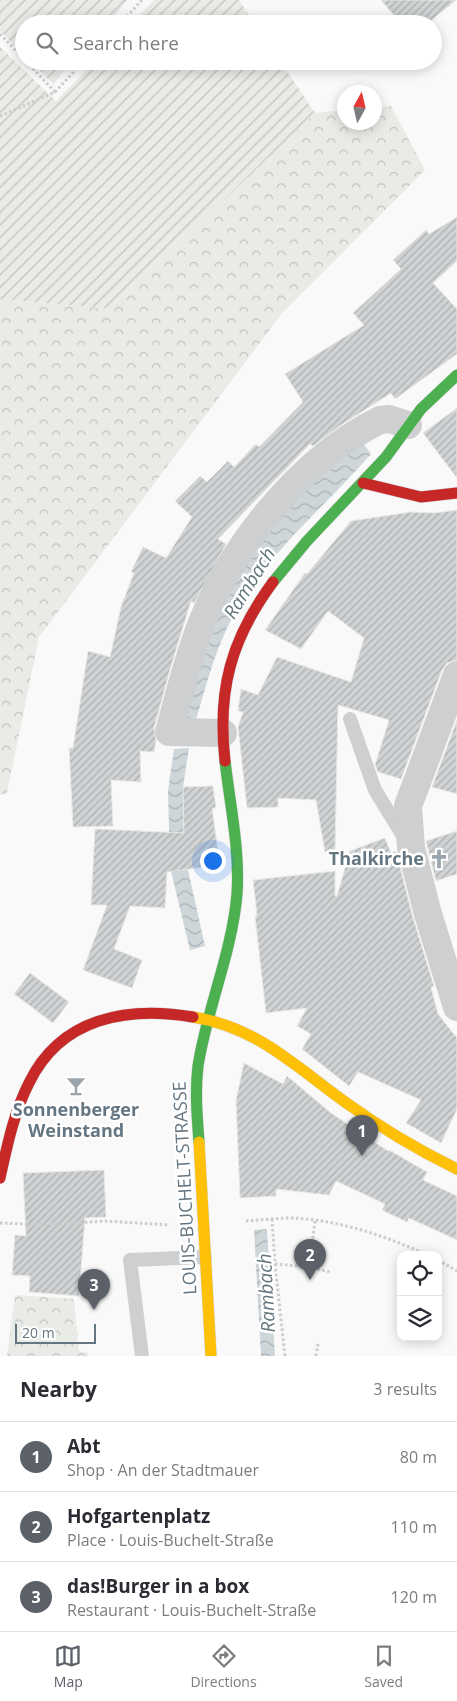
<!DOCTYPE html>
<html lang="en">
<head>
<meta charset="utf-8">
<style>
	body { margin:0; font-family:"Open Sans",sans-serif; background:#f2f2f3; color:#2b2b33 }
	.controls { position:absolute; right:15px; bottom:15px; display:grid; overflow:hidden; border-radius:10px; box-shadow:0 2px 12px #0003 }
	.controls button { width:45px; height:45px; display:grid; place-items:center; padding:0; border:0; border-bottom:1px solid #e1e1e2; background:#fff; color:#2b2b33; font:25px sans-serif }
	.compass { position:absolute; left:337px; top:85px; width:45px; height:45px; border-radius:50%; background:#fff; box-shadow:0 2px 12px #0003; rotate:8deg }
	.scale { position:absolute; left:15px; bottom:12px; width:81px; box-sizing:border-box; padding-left:5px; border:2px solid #657683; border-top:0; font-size:14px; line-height:18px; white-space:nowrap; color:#657683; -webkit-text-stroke:4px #fff; paint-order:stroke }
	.you { position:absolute; left:212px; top:860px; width:18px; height:18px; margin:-12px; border:4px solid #fff; border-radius:50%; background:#1a73e8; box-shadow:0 0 0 8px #1a73e833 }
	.badge { display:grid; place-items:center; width:32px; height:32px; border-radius:50%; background:#5c6169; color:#fff; font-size:16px; font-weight:700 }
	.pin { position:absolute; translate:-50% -41px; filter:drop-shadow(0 1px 2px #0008) }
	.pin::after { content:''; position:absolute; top:26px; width:18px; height:15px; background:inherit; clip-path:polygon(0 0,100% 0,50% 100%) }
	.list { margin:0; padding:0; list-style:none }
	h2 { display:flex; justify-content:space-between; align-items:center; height:65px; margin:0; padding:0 20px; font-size:21px }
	h2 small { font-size:16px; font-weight:400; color:#7c7c81 }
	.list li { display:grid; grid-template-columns:32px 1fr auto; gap:15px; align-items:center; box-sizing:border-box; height:70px; padding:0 20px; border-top:1px solid #e1e1e2 }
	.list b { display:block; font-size:19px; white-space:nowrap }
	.list p { margin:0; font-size:16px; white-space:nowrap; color:#7c7c81 }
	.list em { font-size:16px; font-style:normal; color:#7c7c81 }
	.icon { flex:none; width:28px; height:28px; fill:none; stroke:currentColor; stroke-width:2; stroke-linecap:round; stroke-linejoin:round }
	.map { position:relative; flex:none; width:457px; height:1356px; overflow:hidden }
	.search { position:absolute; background:#fff; box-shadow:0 2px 12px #0003; left:15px; right:15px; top:15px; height:55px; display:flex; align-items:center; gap:12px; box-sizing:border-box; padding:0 18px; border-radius:28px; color:#7c7c81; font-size:19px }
	.sheet { height:275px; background:#fff }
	nav { display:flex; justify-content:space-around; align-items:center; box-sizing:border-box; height:70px; border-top:1px solid #e1e1e2; background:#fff; font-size:14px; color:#7c7c81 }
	nav a { display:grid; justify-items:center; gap:2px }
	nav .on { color:#5c6169 }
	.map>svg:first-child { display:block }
	.forest { fill:url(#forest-crowns) }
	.garden { fill:url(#garden-furrows) }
	.water { fill:url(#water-waves) }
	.building { fill:url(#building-hatch); stroke:#e8e8e8 }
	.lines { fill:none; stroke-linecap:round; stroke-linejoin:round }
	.fast-casing { stroke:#d5d6d7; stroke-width:12 }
	.slow-casing { stroke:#d5d6d7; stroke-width:12 }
	.jam-casing { stroke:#d5d6d7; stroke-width:12 }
	.path { stroke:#cbcccd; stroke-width:3; stroke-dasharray:2.5 2.5; stroke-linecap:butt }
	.lane { stroke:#cecfd0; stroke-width:14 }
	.street { stroke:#cecfd0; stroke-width:28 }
	.fast { stroke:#4caf50; stroke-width:11 }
	.slow { stroke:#ffc107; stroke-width:11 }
	.jam { stroke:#c62828; stroke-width:11 }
	.labels { text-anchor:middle; stroke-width:5; stroke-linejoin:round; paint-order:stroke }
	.poi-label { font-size:18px; font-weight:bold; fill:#657683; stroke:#fff; text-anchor:end }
	.street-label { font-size:18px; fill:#657683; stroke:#fff }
	.water-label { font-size:19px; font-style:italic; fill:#60757c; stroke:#fff }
</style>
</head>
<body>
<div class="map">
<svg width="457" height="1356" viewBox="0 0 457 1356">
	<defs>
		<pattern id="forest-crowns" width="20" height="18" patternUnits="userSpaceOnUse" patternTransform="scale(1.25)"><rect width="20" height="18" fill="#e8ebe6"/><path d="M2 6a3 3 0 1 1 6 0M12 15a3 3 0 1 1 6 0" fill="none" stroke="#c0c3c0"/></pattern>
		<pattern id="garden-furrows" width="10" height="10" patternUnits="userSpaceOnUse" patternTransform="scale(1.25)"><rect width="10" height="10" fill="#e8ebe6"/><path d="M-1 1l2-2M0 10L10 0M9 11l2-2" fill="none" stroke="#c0c3c0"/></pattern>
		<pattern id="water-waves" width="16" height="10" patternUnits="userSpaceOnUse" patternTransform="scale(1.25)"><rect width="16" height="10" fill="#ced6d9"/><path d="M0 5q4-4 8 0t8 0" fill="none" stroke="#abb2b5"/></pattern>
		<pattern id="building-hatch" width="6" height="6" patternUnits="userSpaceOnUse" patternTransform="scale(1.25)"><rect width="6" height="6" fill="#d0d2d3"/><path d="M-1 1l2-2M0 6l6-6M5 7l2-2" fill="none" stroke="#acafb1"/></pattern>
	</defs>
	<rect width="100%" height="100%" fill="#f9f9f9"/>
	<!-- forest -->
	<g class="forest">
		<path d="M391 106 425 170 283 312 39 637 7 793 0 795V299L110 309 315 113 344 110V122H374L375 108Z"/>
		<path d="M15 1295 74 1299 79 1351 88 1353 89 1356H7Z"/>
	</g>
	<!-- garden -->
	<g class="garden">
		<path d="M0 0H128L107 24H24V55L0 31Z"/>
		<path d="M154 0H239L255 24H131Z"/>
		<path d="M0 47 56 101 95 61H280L315 113 110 309 0 299Z"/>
		<path d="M30 61H73L53 84Z"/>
	</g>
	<!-- water -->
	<g class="water">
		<path d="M361 440 371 454C322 510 261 558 228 626 213 657 205 690 195 723L177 719 229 585 283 507Z"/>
		<path d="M189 748 183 787 184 852 205 946 190 950 170 867 168 791 174 749Z"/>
		<path d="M267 1229 275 1356H261L254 1230Z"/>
	</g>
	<!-- building -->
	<g class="building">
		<path d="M381 0H456L427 24H401Z"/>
		<path d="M457 217V261L433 283 457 309V354L395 399 391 393 341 425 313 446 310 444 218 539 226 544 194 603 191 601 171 666 154 728 156 740 154 752 140 751 141 782 111 780 113 826 73 827 69 748H73L88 651 110 657 121 607 134 573 131 572 143 547 166 558 192 517 175 501 200 476 207 482 228 461 234 467 256 444 259 447 303 402 285 374 364 325 353 313 401 269 393 260 426 230 429 234Z"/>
		<path d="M457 408V478L423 433Z"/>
		<path d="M457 510V660L447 663 442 670 401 779 378 772 375 765 389 720 338 705 335 851 325 852 316 800 278 798V807L247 808 238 727 243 712 238 711 241 689 258 695 277 657 351 682 364 638 328 611 301 649 265 630 305 573 307 574 351 521 411 512 434 513Z"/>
		<path d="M457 720V794L432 787Z"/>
		<path d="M213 786 216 808H212L220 865 167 872 165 908 130 906 114 949 142 960 132 988 83 970 107 905H91L95 829 184 833 183 787Z"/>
		<path d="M457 831V874L436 881 426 841Z"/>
		<path d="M385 838 391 853 396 851 413 918 434 986 431 987 438 1014 457 1038V1109L441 1143 406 1123 421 1100 358 1072 349 1086 302 1049 311 1034 297 1026 307 1008 266 1013 255 916 257 915 253 880 335 871V896H337L350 851Z"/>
		<path d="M30 973 69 1002 53 1023 14 994Z"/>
		<path d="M244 1063 283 1084 287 1076 331 1113 388 1151 389 1150 427 1172 423 1180 457 1196V1240L409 1218 407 1222 382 1210 385 1204 336 1181 329 1195 276 1189V1196L240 1198 236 1100Z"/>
		<path d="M104 1170 106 1217 85 1218 79 1296 29 1292 30 1276 12 1275 15 1235 26 1236 23 1173Z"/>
	</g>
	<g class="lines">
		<defs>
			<g id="fast">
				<path d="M273 582 307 541 386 457 421 409 457 375"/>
				<path d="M199 1142C197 1116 195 1091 198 1066 207 1008 232 953 237 894 240 850 230 805 225 761"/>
			</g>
			<g id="slow">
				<path d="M193 1017C257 1027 295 1066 345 1102 381 1128 418 1150 457 1169"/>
				<path d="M199 1142 211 1356"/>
			</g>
			<g id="jam">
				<path d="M363 483 421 497 457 493"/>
				<path d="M225 761C217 690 231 639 273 582"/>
				<path d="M0 1178C7 1146 14 1112 29 1083 61 1017 128 1006 193 1017"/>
			</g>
		</defs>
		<!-- fast casing -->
		<use href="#fast" class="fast-casing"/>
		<!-- slow casing -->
		<use href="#slow" class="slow-casing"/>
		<!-- jam casing -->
		<use href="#jam" class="jam-casing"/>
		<!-- path -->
		<g class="path">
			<path d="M120 24 142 0"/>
			<path d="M0 34 24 59"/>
			<path d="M26 61 55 92"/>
			<path d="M0 116 55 92 84 61"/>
			<path d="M272 1219 275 1264 285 1356"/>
			<path d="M246 1221C261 1220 277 1218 293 1218 339 1220 386 1236 427 1255"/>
			<path d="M315 1221 309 1267 330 1272"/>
			<path d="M0 1223 44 1225 105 1221 170 1225"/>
			<path d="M438 1260 457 1271"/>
			<path d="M275 1264 309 1267"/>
			<path d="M316 1356 318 1344"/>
		</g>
		<!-- lane -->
		<g class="lane">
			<path d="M350 719 375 790 405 839"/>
			<path d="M142 1356 130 1260 205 1257"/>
		</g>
		<!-- street -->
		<g class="street">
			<path d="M457 675 408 806 411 848 428 914 457 1007"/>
			<path d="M223 733 169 732C178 699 186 666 198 633 228 550 299 460 380 420L389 419 408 425"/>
		</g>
		<!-- fast -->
		<use href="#fast" class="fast"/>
		<!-- slow -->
		<use href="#slow" class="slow"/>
		<!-- jam -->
		<use href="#jam" class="jam"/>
	</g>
	<!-- icons -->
	<defs>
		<symbol id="church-bare" viewBox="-9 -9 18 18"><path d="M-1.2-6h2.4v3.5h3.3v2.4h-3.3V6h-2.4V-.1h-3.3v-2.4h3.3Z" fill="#99a4ac" stroke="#fff" stroke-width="2.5" paint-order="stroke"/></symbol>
		<symbol id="bar-bare" viewBox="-9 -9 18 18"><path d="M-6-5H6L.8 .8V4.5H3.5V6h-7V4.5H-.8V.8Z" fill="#99a4ac" stroke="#fff" stroke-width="2.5" paint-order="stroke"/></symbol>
	</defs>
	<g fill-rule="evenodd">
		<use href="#church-bare" x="425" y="845" width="28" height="28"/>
		<use href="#bar-bare" x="62" y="1072" width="28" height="28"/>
	</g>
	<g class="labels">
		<!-- poi labels -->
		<g class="poi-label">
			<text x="424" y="865">Thalkirche</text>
			<text x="76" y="1116" text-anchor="middle">Sonnenberger<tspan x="76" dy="21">Weinstand</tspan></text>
		</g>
		<!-- street labels -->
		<g class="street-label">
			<text transform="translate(185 1188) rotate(-93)" y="6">LOUIS-BUCHELT-STRASSE</text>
		</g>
		<!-- water labels -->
		<g class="water-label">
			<text transform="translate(249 583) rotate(-58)" y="7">Rambach</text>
			<text transform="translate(266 1293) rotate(-93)" y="7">Rambach</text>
		</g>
	</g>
</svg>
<div class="controls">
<button><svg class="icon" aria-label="locate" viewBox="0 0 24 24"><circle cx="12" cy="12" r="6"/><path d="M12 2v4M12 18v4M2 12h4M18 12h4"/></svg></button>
<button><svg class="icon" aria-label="layers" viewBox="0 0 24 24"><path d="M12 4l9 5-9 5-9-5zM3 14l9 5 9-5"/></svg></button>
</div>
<svg class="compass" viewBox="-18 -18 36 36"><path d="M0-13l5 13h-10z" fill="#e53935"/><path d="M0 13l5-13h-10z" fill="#7c7c81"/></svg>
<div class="scale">20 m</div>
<div class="you"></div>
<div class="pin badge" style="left:362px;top:1156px">1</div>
<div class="pin badge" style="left:310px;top:1280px">2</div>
<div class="pin badge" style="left:94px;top:1310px">3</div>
<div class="search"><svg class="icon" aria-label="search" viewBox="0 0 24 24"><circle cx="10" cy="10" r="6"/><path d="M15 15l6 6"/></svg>Search here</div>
</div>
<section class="sheet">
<h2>Nearby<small>3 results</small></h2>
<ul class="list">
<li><span class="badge">1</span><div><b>Abt</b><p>Shop · An der Stadtmauer</p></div><em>80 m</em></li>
<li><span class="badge">2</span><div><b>Hofgartenplatz</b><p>Place · Louis-Buchelt-Straße</p></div><em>110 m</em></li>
<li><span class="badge">3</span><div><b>das!Burger in a box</b><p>Restaurant · Louis-Buchelt-Straße</p></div><em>120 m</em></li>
</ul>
</section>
<nav>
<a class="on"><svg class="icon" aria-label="map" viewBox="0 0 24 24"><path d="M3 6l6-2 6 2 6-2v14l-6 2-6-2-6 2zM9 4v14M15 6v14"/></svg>Map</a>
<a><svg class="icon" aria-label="directions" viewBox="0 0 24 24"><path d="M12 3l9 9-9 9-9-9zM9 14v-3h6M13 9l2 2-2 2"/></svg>Directions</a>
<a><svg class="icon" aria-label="saved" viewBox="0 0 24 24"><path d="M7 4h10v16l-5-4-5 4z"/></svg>Saved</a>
</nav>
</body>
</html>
